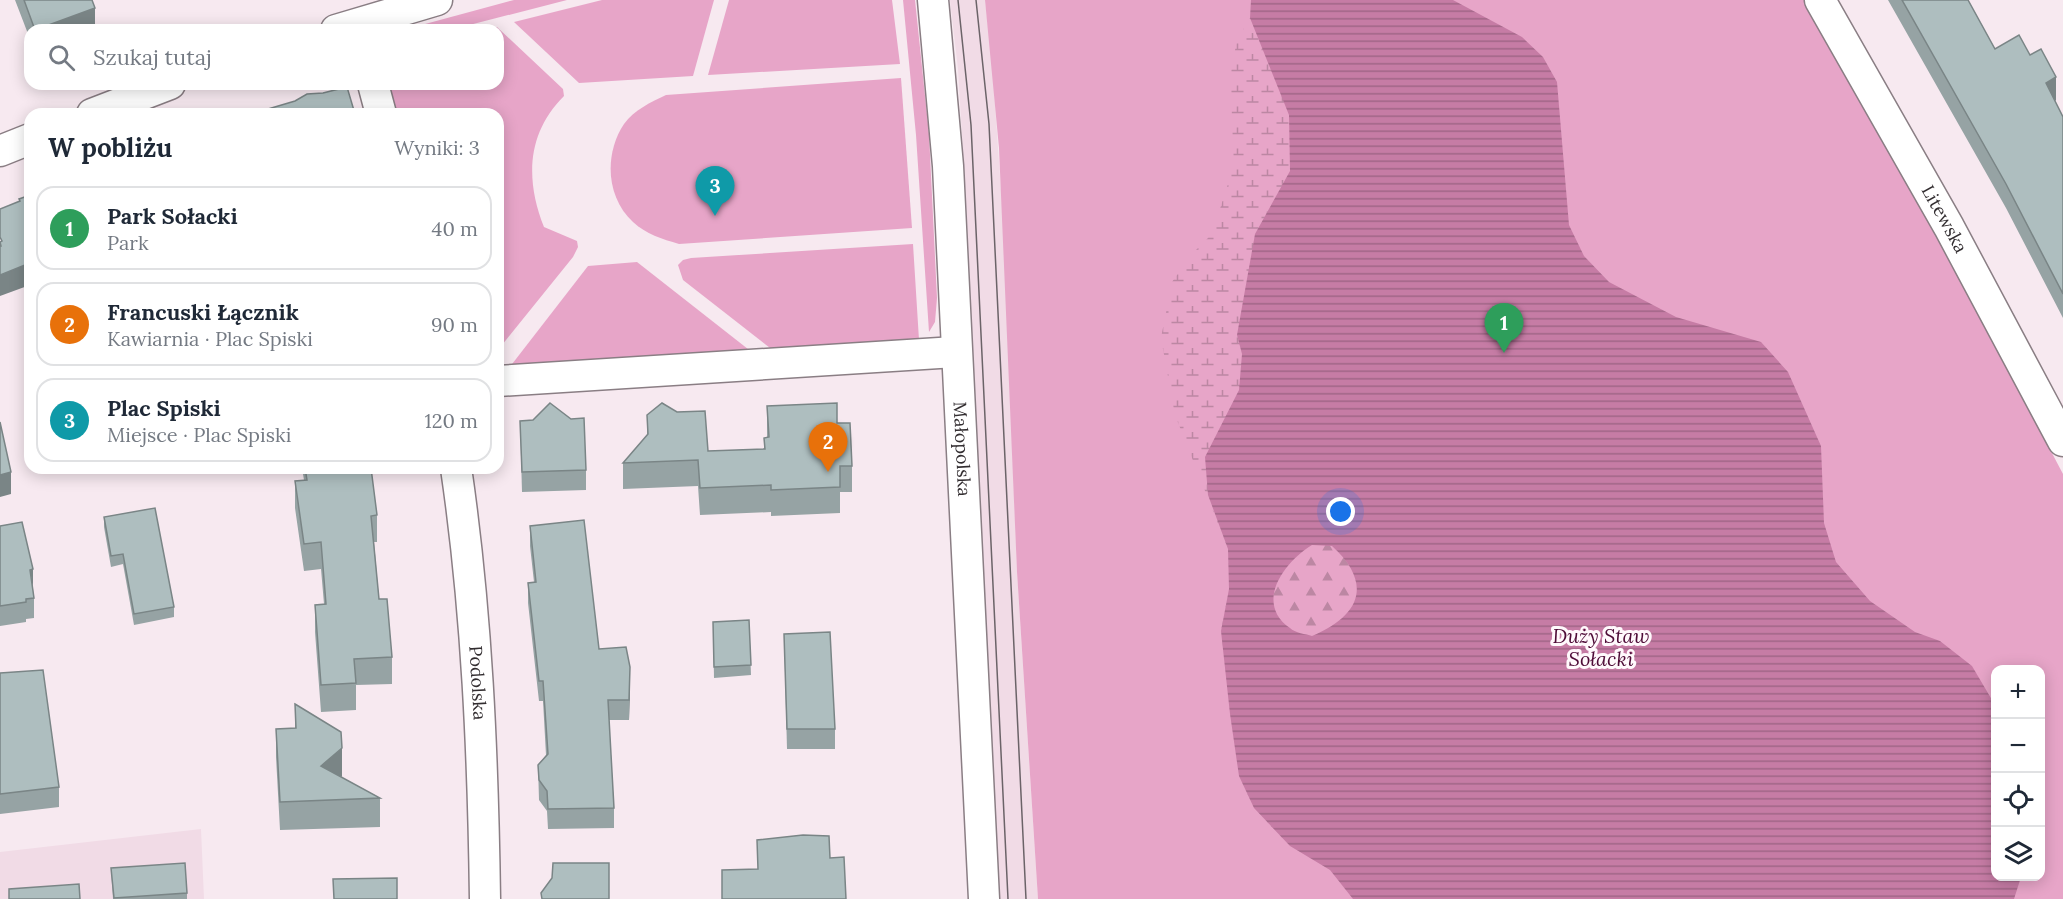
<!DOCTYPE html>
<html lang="pl">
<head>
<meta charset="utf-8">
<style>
	body { margin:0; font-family:Lora,serif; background:#f2f2f3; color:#1f2937 }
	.controls { position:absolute; right:18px; bottom:18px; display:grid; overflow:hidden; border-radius:12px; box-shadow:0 3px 15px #0003 }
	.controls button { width:54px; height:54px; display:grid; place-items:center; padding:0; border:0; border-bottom:2px solid #e0e1e3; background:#fff; color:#1f2937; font:30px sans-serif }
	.you { position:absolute; left:1341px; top:512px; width:21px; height:21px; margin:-15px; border:4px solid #fff; border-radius:50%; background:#1a73e8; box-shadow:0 0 0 9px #1a73e833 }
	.badge { display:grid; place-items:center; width:39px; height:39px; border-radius:50%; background:#0f766e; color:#fff; font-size:20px; font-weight:700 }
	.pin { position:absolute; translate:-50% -50px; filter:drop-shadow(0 2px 3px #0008) }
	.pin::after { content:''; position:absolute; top:32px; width:21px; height:18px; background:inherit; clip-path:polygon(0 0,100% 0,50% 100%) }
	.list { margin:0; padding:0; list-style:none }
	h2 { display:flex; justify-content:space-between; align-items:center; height:78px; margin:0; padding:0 24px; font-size:26px }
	h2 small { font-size:20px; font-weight:400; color:#747a83 }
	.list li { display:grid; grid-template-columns:39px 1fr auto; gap:18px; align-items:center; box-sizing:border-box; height:84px; margin:0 12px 12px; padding:0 12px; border:2px solid #e0e1e3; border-radius:18px }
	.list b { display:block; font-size:22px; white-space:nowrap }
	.list p { margin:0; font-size:20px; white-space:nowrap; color:#747a83 }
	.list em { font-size:20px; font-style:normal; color:#747a83 }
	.icon { flex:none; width:33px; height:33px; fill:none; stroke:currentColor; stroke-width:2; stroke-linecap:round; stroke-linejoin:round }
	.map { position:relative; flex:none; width:2063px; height:899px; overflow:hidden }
	.search { position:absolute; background:#fff; box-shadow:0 3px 15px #0003; left:24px; top:24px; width:480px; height:66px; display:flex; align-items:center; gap:15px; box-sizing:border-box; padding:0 21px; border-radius:18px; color:#747a83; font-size:22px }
	.panel { position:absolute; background:#fff; box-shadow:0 3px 15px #0003; left:24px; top:108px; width:480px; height:366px; border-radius:18px }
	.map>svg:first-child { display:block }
	.built { fill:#f1dbe6 }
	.green { fill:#e7a5c8; fill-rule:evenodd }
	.forest { fill:url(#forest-firs) }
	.wetland { fill:url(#wetland-marsh) }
	.water { fill:url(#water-rules); fill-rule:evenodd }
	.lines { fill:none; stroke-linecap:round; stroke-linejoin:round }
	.minor-casing { stroke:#8a7e84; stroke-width:33 }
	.minor { stroke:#fff; stroke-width:30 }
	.tram { stroke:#6b6368; stroke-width:1.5 }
	.wall { fill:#96a3a4 }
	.shaded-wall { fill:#7a8586 }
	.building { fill:#aebebf; stroke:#7a8586; stroke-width:1.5 }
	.labels { text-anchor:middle; stroke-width:6; stroke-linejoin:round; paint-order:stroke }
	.street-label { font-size:18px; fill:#322d30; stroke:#fff9fc }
	.water-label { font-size:20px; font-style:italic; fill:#4e0b37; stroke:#fff9fc }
</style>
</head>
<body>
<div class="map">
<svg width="2063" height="899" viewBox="0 0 2063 899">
	<defs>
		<pattern id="forest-firs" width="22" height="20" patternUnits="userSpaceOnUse" patternTransform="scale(1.5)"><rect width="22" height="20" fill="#e7a5c8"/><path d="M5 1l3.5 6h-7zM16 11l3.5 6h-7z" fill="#bc87a3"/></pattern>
		<pattern id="wetland-marsh" width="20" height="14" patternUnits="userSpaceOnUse" patternTransform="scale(1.5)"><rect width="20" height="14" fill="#e7a5c8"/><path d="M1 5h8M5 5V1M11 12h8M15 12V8" fill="none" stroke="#bc87a3"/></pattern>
		<pattern id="water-rules" width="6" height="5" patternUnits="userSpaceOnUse" patternTransform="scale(1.5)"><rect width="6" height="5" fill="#c67ca5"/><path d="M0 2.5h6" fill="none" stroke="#a16687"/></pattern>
	</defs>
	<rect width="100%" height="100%" fill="#f7e9f0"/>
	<!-- built -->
	<g class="built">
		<path d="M950 0H985L992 62 1004 233 1017 572 1038 899H998L981 574 968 235 958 69Z"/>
		<path d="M201 829 204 899H0V852Z"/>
	</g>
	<!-- green -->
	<g class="green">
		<path d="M514 0H567L450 30H403Z"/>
		<path d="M602 0H714L693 76 579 83 514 22Z"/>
		<path d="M729 0H892L900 64 708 75Z"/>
		<path d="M903 0H915L929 134 937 298 935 322 929 332 916 135Z"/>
		<path d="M985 0H1804L1925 213 2063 474V899H1038L1017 572 999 148ZM1996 670H2040V876H1996Z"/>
		<path d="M497 27 563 89 564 96C527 133 525 179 544 227L577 241 578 247 573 257 498 350V114H396L388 84H498V30H486Z"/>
		<path d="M901 78 912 228 679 244C662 239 646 234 633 222 606 197 604 154 624 124 634 110 651 102 666 95Z"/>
		<path d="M913 244 919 340 774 351 683 280 678 265 683 260 691 258Z"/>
		<path d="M637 262 753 353 509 368 588 266Z"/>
	</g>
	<!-- forest -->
	<path class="forest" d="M1312 545H1332C1373 583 1361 616 1312 636 1306 634 1295 633 1290 628 1253 602 1284 562 1312 545Z"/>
	<!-- wetland -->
	<path class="wetland" d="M1275 9 1327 61 1242 354 1267 566 1290 846 1254 808 1239 776 1221 631 1229 589 1228 549 1175 415 1161 338 1172 282 1190 256 1212 234 1234 165 1230 76 1237 40 1250 18Z"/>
	<!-- water -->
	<path class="water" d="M1251 0H1453L1522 37 1543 57 1557 82 1569 225 1584 256 1609 282 1676 317 1761 342 1788 372 1821 446 1824 523 1836 562 1870 601 1915 632 1940 641 1972 666 1995 705 1996 876 2021 877 2014 899H1353L1330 870 1290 846 1254 808 1239 776 1230 714 1221 631 1229 589 1228 549 1208 495 1205 457 1239 390 1242 354 1237 335 1255 234 1290 171 1289 115 1250 18ZM1312 545 1332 546C1373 583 1361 616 1312 636 1306 634 1295 633 1290 628 1254 603 1284 562 1312 545Z"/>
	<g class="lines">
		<defs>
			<g id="minor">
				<path id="s1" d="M933 0 948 166 984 899"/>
				<path id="s2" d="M1820 0 1949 227 2063 441"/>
				<path d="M336 30 437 0"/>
				<path d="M373 84 381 114"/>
				<path d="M92 114 170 84"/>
				<path d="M0 151 30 139"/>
				<path d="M498 381 955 352"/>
				<path id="s3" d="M456 468C477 611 483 755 485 899"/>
			</g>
		</defs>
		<!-- minor casing -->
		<use href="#minor" class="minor-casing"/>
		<!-- minor -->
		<use href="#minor" class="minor"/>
		<!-- tram -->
		<g class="tram">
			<path d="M958 0 971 125 1008 899"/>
			<path d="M976 0 989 124 1026 899"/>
		</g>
	</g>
	<!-- wall -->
	<g class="wall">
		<path d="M15 0H92L95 30H30V39Z"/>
		<path d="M1888 0H1968L1995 49 2056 100 2055 101 2063 117V318L2006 208Z"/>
		<path d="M767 406 837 423 852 466V492H840V513L771 516V512L700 515 698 486 623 489V463L647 435V415L708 451 764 449V438L767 437Z"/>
		<path d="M520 421 586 470V490L522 492Z"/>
		<path d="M302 468H371L377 515V542H374L379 599 392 657V684L356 685V710L321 712 315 632V605L324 604 321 569 304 571 295 508V481L304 480Z"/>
		<path d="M104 517 174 607V617L134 625 123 564 111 567 104 527Z"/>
		<path d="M0 526 33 589 34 598V618L26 619V622L0 626Z"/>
		<path d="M530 526 599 649 630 687 629 720H609L614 808V828L548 829 547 811 539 800 538 765 546 755 543 701H539L528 603V583L534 582 530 546Z"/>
		<path d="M749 620 751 675 714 678 713 622Z"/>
		<path d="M784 634 835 729V749H787Z"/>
		<path d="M0 673 59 787V807L0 814Z"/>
		<path d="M295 704 342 776 341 777 380 798V827L280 830 276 757V729L295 728Z"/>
		<path d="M111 868 187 893V899H113Z"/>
	</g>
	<!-- shaded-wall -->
	<g class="shaded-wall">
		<path d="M95 8V30H36Z"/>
		<path d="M2056 77V100L2046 107V83Z"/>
		<path d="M30 263V285L0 296V275Z"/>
		<path d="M11 472V494L0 497V475Z"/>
		<path d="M33 569V589L30 570Z"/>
		<path d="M630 667V687L629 720V700Z"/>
		<path d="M342 748V776L321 794V766Z"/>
	</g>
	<!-- building -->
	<g class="building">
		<path d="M24 0H92L95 8 35 30Z"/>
		<path d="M1902 0H1968L1995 49 2019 35 2030 55 2041 49 2056 77 2046 83 2063 117V294L2006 184Z"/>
		<path d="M347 87 355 114H270L268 109 295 101 307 94 323 93Z"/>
		<path d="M30 195V263L0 275V246H1L0 242 2 241 0 237V209L20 201 19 199Z"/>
		<path d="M550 403 571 419 584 418 586 470 522 472 520 421 533 420Z"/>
		<path d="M662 403 677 412 705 411 708 451 765 449 764 438 769 437 767 406 837 403V423H850L852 466H840V487L771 490V485L700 488 698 460 623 463 648 434 647 415Z"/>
		<path d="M0 422 11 472 0 475Z"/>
		<path d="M305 468H371L377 515 371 516 379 599H387L392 657 354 659 356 683 321 685 315 605 326 604 321 542 304 544 295 481 307 480Z"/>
		<path d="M155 508 174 607 134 614 123 554 111 556 104 517Z"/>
		<path d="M584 520 599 649 626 647 630 667 629 700H608L614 808 548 809 547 791 539 780 538 765 548 754 543 681H539L528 583 536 582 530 526Z"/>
		<path d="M22 522 33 569 30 570 34 598 26 599V602L0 606V526Z"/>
		<path d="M749 620 751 665 714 667 713 622Z"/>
		<path d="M830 632 835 729H787L784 634Z"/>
		<path d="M43 670 59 787 0 794V673Z"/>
		<path d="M295 704 341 732 342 748 321 766 380 798 280 802 276 729 296 728Z"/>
		<path d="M803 835 829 836 830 858 844 857 846 899H722V870L758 869 757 840Z"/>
		<path d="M185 863 187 893 114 898 111 868Z"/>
		<path d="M553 863H609V899H542L541 893 552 878Z"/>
		<path d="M397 878V899H334L333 879Z"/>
		<path d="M79 884 80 899H9V889Z"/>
	</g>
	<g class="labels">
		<!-- street labels -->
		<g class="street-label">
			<text dy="6" stroke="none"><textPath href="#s2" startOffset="252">Litewska</textPath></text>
			<text dy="6" stroke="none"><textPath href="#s1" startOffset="450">Małopolska</textPath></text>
			<text dy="6" stroke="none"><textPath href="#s3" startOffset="216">Podolska</textPath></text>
		</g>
		<!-- water labels -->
		<g class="water-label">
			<text x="1601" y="643">Duży Staw<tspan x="1601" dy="23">Sołacki</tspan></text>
		</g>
	</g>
</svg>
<div class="controls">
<button>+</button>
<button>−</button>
<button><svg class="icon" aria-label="locate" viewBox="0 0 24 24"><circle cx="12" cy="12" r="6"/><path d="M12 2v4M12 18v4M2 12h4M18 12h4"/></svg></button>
<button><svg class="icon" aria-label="layers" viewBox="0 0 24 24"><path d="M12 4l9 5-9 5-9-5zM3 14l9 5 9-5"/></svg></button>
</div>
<div class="you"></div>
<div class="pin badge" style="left:1504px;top:353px;background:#2e9e5b">1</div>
<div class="pin badge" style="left:828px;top:472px;background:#e8710a">2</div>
<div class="pin badge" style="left:715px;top:216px;background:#0f9aa8">3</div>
<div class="search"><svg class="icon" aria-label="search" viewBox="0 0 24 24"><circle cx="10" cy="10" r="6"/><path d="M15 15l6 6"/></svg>Szukaj tutaj</div>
<section class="panel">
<h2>W pobliżu<small>Wyniki: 3</small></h2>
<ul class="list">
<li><span class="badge" style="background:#2e9e5b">1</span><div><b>Park Sołacki</b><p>Park</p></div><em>40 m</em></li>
<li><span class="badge" style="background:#e8710a">2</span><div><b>Francuski Łącznik</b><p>Kawiarnia · Plac Spiski</p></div><em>90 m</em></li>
<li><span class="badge" style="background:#0f9aa8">3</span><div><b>Plac Spiski</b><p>Miejsce · Plac Spiski</p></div><em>120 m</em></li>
</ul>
</section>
</div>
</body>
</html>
